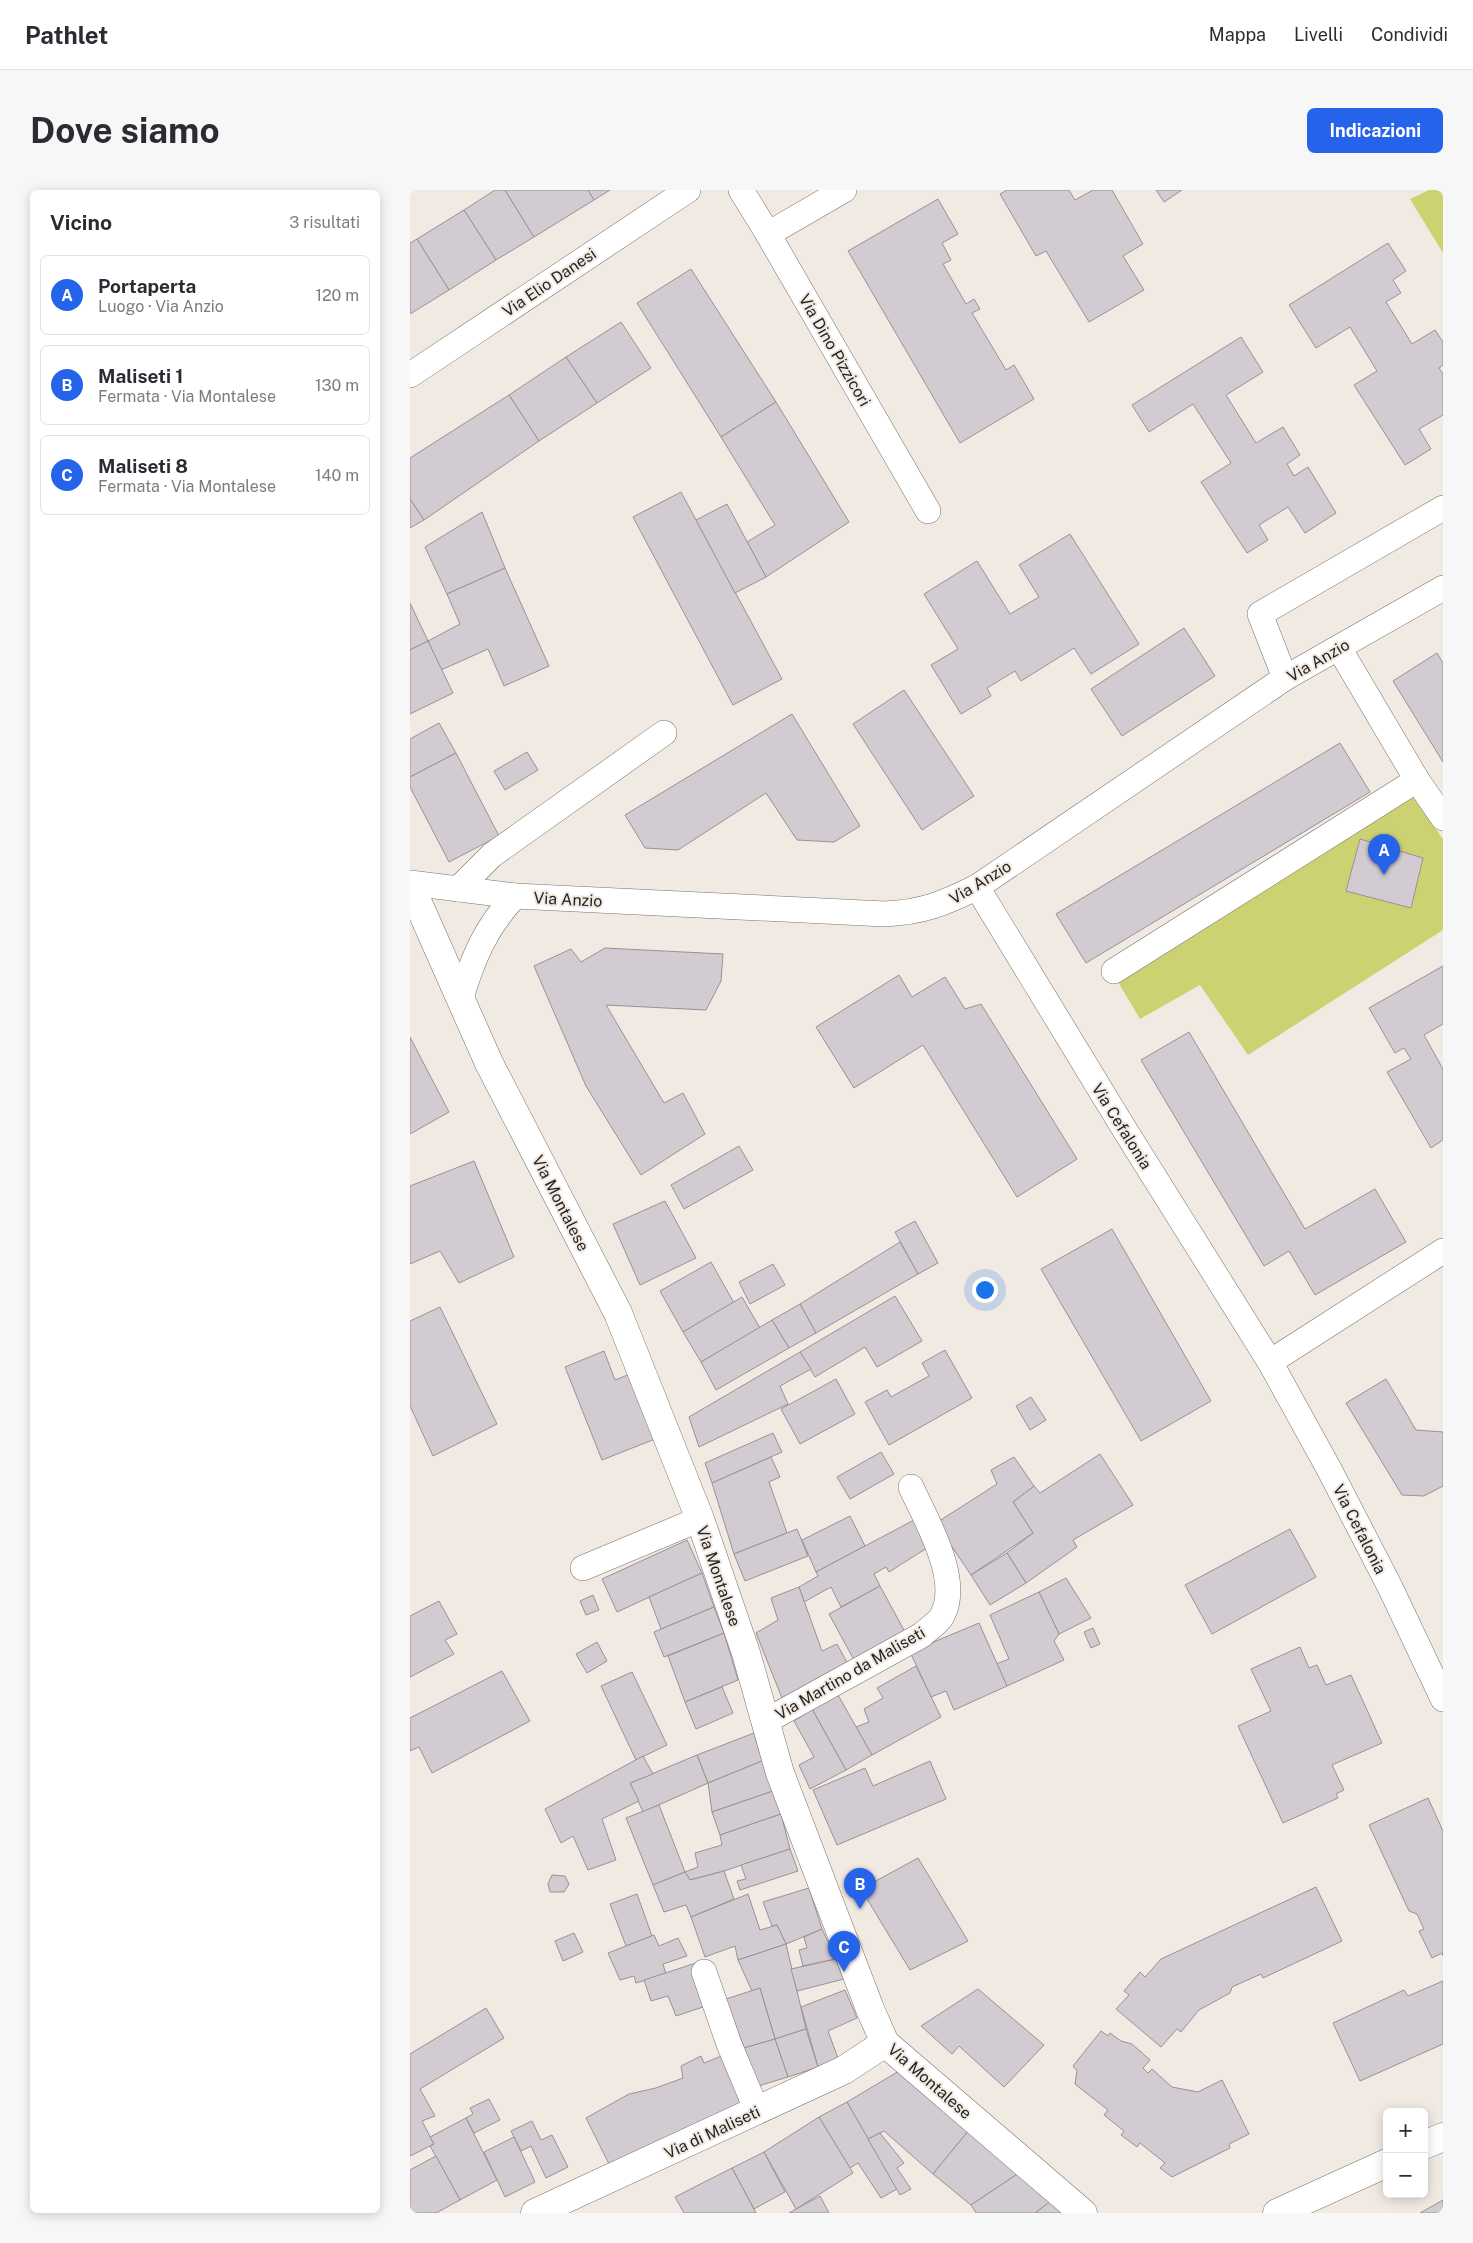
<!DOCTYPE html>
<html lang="it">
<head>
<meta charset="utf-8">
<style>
	body { margin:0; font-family:"Public Sans",sans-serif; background:#f7f7f7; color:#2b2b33 }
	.controls { position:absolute; right:15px; bottom:15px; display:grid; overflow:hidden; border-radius:8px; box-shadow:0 2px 12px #0003 }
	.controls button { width:45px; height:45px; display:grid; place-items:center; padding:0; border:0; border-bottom:1px solid #e1e1e2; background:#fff; color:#2b2b33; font:25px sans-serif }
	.you { position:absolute; left:574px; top:1099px; width:18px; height:18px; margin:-12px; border:4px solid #fff; border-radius:50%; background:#1a73e8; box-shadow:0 0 0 8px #1a73e833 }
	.badge { display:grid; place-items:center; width:32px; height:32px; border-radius:50%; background:#2563eb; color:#fff; font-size:16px; font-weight:700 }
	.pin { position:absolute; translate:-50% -41px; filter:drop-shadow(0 1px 2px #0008) }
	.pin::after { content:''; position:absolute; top:26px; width:18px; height:15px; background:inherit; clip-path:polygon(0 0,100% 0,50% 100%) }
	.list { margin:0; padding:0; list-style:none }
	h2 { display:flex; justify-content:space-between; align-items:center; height:65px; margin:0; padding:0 20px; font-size:21px }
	h2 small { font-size:16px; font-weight:400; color:#7c7c81 }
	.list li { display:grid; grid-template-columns:32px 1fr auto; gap:15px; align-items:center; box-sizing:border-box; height:80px; margin:0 10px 10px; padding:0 10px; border:1px solid #e1e1e2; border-radius:8px }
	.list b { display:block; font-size:19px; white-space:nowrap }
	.list p { margin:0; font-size:16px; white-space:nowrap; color:#7c7c81 }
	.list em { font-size:16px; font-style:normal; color:#7c7c81 }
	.map { position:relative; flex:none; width:1033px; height:2023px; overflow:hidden; border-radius:8px }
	header { display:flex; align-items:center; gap:30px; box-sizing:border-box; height:70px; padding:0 25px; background:#fff; border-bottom:1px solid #e1e1e2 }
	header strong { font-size:24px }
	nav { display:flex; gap:28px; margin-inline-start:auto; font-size:18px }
	.intro { display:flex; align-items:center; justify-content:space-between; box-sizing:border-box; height:120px; padding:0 30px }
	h1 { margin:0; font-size:35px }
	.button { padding:12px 22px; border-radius:8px; background:#2563eb; color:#fff; font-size:18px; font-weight:700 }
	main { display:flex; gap:30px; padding:0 30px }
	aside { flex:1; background:#fff; border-radius:8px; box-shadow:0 2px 12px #0003 }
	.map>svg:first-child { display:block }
	.green { fill:#ccd272 }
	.building { fill:#d2cbd1; stroke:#989196 }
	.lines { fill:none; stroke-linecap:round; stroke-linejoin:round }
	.minor-casing { stroke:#78726c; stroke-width:26 }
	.tertiary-casing { stroke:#78726c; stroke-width:29 }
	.minor { stroke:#fff; stroke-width:25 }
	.tertiary { stroke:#fff; stroke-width:28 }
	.labels { text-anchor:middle; stroke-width:4; stroke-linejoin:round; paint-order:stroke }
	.street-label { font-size:16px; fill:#262321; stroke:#f1eae3 }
</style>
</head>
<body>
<header>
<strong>Pathlet</strong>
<nav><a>Mappa</a><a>Livelli</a><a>Condividi</a></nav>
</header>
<div class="intro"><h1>Dove siamo</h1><a class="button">Indicazioni</a></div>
<main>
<aside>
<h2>Vicino<small>3 risultati</small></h2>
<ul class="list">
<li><span class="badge">A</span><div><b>Portaperta</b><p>Luogo · Via Anzio</p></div><em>120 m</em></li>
<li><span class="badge">B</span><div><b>Maliseti 1</b><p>Fermata · Via Montalese</p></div><em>130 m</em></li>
<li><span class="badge">C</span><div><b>Maliseti 8</b><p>Fermata · Via Montalese</p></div><em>140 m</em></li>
</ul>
</aside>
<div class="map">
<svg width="1033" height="2023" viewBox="0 0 1033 2023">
	<rect width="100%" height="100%" fill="#f1eae3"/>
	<!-- green -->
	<g class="green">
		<path d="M1019 0H1033V63L1000 9Z"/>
		<path d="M1002 606 1033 649V740L838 865 790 795 730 829 708 792Z"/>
	</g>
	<!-- building -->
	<g class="building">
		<path d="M85 0H95L124 47 86 70 54 20Z"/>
		<path d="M95 0H178L184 10 124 47Z"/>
		<path d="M178 0H200L184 10Z"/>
		<path d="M597 0H659L665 10 683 0H702L733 54 713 66 734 100 679 132 636 61 626 66 590 4Z"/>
		<path d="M746 0H772L754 12Z"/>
		<path d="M528 9 548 44 532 53 541 70 533 74 556 114 564 109 570 119 562 123 596 180 604 175 624 209 550 253 438 61Z"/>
		<path d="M54 20 86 70 39 100 7 49Z"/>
		<path d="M7 49 39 100 0 124V53Z"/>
		<path d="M978 53 996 81 983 90 991 103 976 112 1002 154 1025 140 1033 152V175L1029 178 1033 184V225L1009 239 1021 259 995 275 944 195 967 181 940 137 906 158 879 115Z"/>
		<path d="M281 79 366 212 311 247 227 113Z"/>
		<path d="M211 132 241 178 187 213 156 167Z"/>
		<path d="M831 147 853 182 816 205 846 253 873 237 890 265 877 274 884 286 898 277 926 323 895 343 878 317 849 335 858 350 837 363 791 292 821 273 783 214 739 242 722 215Z"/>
		<path d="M156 167 187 213 129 251 99 205Z"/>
		<path d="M99 205 129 251 14 330 0 309V268Z"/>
		<path d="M366 212 439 332 356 387 337 352 365 335 311 247Z"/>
		<path d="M271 302 372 489 323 515 223 327Z"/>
		<path d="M0 309 14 330 0 338Z"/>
		<path d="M317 314 356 387 325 403 286 330Z"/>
		<path d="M72 322 95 378 37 404 15 357Z"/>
		<path d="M660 344 729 454 681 484 664 458 611 491 605 481 577 498 581 506 551 524 521 475 548 459 514 404 567 371 600 424 629 407 609 375Z"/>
		<path d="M95 378 139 476 94 496 78 459 31 480 18 451 50 434 37 404Z"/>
		<path d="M0 413 18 451 0 460Z"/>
		<path d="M774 438 805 486 712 546 681 499Z"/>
		<path d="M18 451 43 503 0 524V460Z"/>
		<path d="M1027 463 1033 473V572L983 491Z"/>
		<path d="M494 500 564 606 512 640 443 534Z"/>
		<path d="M382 524 450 636 424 652 387 650 356 603 268 660 235 658 215 625Z"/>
		<path d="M29 533 46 563 0 587V549Z"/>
		<path d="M930 553 960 602 676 773 646 724Z"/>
		<path d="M117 562 128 580 95 600 84 581Z"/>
		<path d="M46 563 89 646 39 672 0 597V587Z"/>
		<path d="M950 649 1013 668 1001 718 936 701Z"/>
		<path d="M195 758 313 764 311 791 296 820 196 815 254 913 273 903 295 944 231 985 176 896 124 776 161 759 171 772Z"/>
		<path d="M1033 776V834L1014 845 1033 879V950L1021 958 977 882 1001 869 994 858 985 863 959 818Z"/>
		<path d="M489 785 502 807 535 787 555 819 571 814 667 969 607 1007 513 855 444 898 406 837Z"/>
		<path d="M779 842 895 1039 965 999 996 1052 905 1105 879 1061 854 1076 731 870Z"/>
		<path d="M0 847 39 922 0 944Z"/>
		<path d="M329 956 343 980 274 1019 261 995Z"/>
		<path d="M64 971 104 1067 49 1093 30 1061 0 1074V996Z"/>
		<path d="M255 1011 286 1068 230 1095 203 1034Z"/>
		<path d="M505 1031 528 1073 508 1084 485 1042Z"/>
		<path d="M702 1039 801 1211 731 1251 631 1079Z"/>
		<path d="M490 1052 508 1084 406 1143 390 1114Z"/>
		<path d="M301 1072 324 1113 273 1142 250 1101Z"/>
		<path d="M363 1074 375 1095 340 1114 329 1092Z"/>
		<path d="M485 1106 512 1151 467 1177 455 1157 405 1187 390 1162Z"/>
		<path d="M332 1107 350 1138 291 1172 273 1142Z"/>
		<path d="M390 1114 406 1143 379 1158 362 1130Z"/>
		<path d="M30 1117 87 1234 23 1266 0 1216V1131Z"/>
		<path d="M362 1130 379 1158 306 1200 291 1172Z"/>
		<path d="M535 1160 562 1208 479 1255 455 1212 477 1200 481 1207 519 1186 512 1173Z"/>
		<path d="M194 1161 205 1190 220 1184 245 1249 192 1270 155 1177Z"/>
		<path d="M390 1162 401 1179 370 1196 378 1214 289 1257 279 1227Z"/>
		<path d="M426 1189 445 1224 390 1254 371 1219Z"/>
		<path d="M976 1189 1006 1240 1033 1242V1296L1014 1306 992 1305 936 1213Z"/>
		<path d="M621 1207 636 1230 620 1240 606 1216Z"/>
		<path d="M363 1243 372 1262 302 1293 295 1273Z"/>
		<path d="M471 1262 484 1284 440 1309 427 1287Z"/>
		<path d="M690 1264 723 1315 663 1350 667 1357 616 1393 597 1363 623 1343 603 1312 624 1296 630 1303Z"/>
		<path d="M361 1267 370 1287 359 1292 377 1343 324 1364 302 1293Z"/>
		<path d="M604 1267 624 1296 603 1312 623 1343 561 1385 526 1333 587 1294 581 1280Z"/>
		<path d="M440 1326 455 1356 406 1382 392 1350Z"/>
		<path d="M504 1330 517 1358 479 1382 476 1377 464 1384 470 1396 431 1417 421 1397 394 1412 389 1397 408 1386 406 1382Z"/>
		<path d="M387 1339 398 1366 335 1391 324 1364Z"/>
		<path d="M880 1339 906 1387 802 1444 775 1395Z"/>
		<path d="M277 1350 292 1383 207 1422 192 1389Z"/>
		<path d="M597 1363 616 1393 580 1415 561 1385Z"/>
		<path d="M292 1383 304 1417 251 1439 239 1407Z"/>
		<path d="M656 1388 681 1428 649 1444 629 1402Z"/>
		<path d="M470 1396 495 1442 444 1470 419 1424Z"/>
		<path d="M389 1397 412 1461 427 1454 440 1478 374 1513 346 1443 368 1430 361 1408Z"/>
		<path d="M629 1402 649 1444 644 1451 654 1470 597 1496 586 1474 599 1469 580 1425Z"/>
		<path d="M183 1405 189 1420 176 1425 170 1411Z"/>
		<path d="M29 1411 47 1444 35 1450 44 1464 0 1487V1426Z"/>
		<path d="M304 1417 314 1443 254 1467 244 1442Z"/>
		<path d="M569 1433 597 1496 544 1520 536 1501 521 1507 500 1462Z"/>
		<path d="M683 1438 690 1454 681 1458 674 1442Z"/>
		<path d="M314 1443 328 1490 275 1512 258 1466Z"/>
		<path d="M187 1452 197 1471 177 1483 166 1464Z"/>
		<path d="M890 1457 899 1478 907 1475 916 1495 941 1485 972 1553 922 1575 934 1600 926 1604 928 1608 873 1633 828 1536 861 1521 841 1479Z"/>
		<path d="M506 1476 531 1527 462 1565 446 1537 459 1532 454 1519 473 1508 467 1498Z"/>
		<path d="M92 1481 120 1531 22 1583 9 1557 0 1561V1528Z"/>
		<path d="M222 1482 257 1555 226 1570 191 1496Z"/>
		<path d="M312 1497 323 1523 286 1539 275 1512Z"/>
		<path d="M428 1505 462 1565 436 1580 402 1519Z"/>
		<path d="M402 1519 436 1580 400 1599 389 1575 404 1567 384 1531Z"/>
		<path d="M344 1543 352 1571 298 1593 287 1565Z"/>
		<path d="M287 1565 298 1593 233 1622 220 1593Z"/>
		<path d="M233 1566 243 1584 220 1593 229 1611 192 1629 206 1670 178 1680 163 1646 151 1653 135 1619Z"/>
		<path d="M352 1571 363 1601 302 1622 298 1593Z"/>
		<path d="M520 1571 536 1609 427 1655 403 1600 455 1578 463 1596Z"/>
		<path d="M363 1601 371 1624 310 1645 302 1622Z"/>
		<path d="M1018 1608 1033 1641V1766L1032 1763 1022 1768 1009 1741 1014 1739 1007 1724 999 1721 959 1635Z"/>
		<path d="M249 1615 275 1682 243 1695 216 1628Z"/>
		<path d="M371 1624 380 1659 314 1681 280 1690 275 1682 288 1677 285 1663 312 1655 310 1645Z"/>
		<path d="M380 1659 388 1681 330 1700 327 1691 336 1689 331 1675Z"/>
		<path d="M508 1668 558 1751 500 1780 451 1699Z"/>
		<path d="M314 1681 324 1709 281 1727 276 1715 254 1722 243 1695 275 1682 280 1690Z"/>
		<path d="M142 1685 155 1686 159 1694 154 1702H140L138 1694Z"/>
		<path d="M906 1697 932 1751 853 1788 851 1784 822 1797 820 1803 789 1820 771 1842 767 1839 751 1857 706 1819 719 1805 714 1801 730 1782 735 1787 751 1769Z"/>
		<path d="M399 1698 412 1739 376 1754 367 1735 362 1736 353 1712Z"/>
		<path d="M227 1704 242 1746 216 1756 200 1714Z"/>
		<path d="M338 1704 350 1740 367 1735 376 1754 328 1770 325 1756 295 1767 281 1727Z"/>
		<path d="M412 1739 426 1769 393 1776 389 1760 397 1758 394 1747Z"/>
		<path d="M164 1743 173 1762 153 1771 145 1751Z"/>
		<path d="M244 1745 249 1756 268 1748 277 1766 253 1774 256 1784 226 1793 224 1786 210 1790 198 1763Z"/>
		<path d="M376 1754 396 1839 365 1849 350 1798 342 1801 328 1770Z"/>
		<path d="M426 1769 434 1789 387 1801 381 1779Z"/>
		<path d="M286 1773 299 1815 266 1826 258 1806 241 1811 234 1790Z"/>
		<path d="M1033 1791V1854L950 1891 923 1833 994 1800 998 1806Z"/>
		<path d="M350 1798 365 1849 334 1858 316 1809Z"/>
		<path d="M568 1799 634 1855 594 1897 549 1856 542 1864 511 1836Z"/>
		<path d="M435 1800 447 1828 418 1841 428 1868 408 1877 391 1817Z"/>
		<path d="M76 1818 94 1848 10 1899 25 1926 12 1931 24 1954 0 1966V1864Z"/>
		<path d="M396 1839 408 1877 378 1887 365 1849Z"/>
		<path d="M691 1841 698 1846 700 1843 711 1851 722 1854 740 1870 733 1878 738 1883 742 1879 762 1897 788 1902 812 1890 839 1944 819 1954 820 1958 762 1987 750 1978 755 1973 730 1953 727 1957 711 1945 714 1941 694 1925 698 1920 665 1894 667 1881 663 1876Z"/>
		<path d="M365 1849 378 1887 348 1896 334 1858Z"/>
		<path d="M314 1865 336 1914 200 1976 176 1928 219 1904 246 1898 273 1888 271 1876 291 1866 294 1873Z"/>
		<path d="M489 1881 559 1940 523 1984 474 1941 458 1949 437 1912Z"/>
		<path d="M79 1909 90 1930 64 1943 56 1928 63 1924 60 1918Z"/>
		<path d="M437 1912 487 1999 471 2008 448 1973 440 1978 409 1927Z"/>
		<path d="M409 1927 443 1983 386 2019 354 1962Z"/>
		<path d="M56 1928 87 1990 50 2010 20 1956 24 1954 20 1947Z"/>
		<path d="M122 1931 131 1950 142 1945 158 1977 136 1988 121 1956 111 1961 101 1941Z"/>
		<path d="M559 1940 609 1983 561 2015 523 1984Z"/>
		<path d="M470 1943 494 1973 487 1978 501 1999 490 2005 458 1949Z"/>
		<path d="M104 1947 125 1992 95 2007 74 1962Z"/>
		<path d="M354 1962 375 2002 344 2019 322 1978Z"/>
		<path d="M26 1966 50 2010 26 2023H0V1980Z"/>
		<path d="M322 1978 346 2023H274L265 2007Z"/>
		<path d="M609 1983 641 2011 625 2023H566L561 2015Z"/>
		<path d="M410 2006 419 2023H379L386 2019Z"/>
		<path d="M1033 2010V2023H1010Z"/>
		<path d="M641 2011 654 2023H625Z"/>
	</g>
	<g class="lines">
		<defs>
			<g id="minor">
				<path d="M331 0 358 44 518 321"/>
				<path d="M358 44 434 0"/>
				<path d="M0 185 278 0"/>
				<path d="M875 488 850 424 1033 318"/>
				<path d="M1007 590 1033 628"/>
				<path d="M0 693 105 706 475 724C513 722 533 714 567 697L875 488 1033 398"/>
				<path d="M567 697 713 937 860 1172 919 1279 980 1397 1033 1509"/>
				<path d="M48 699 82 665 254 543"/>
				<path d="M704 781 1007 590 929 458"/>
				<path d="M51 808C63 767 76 737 105 706"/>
				<path d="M860 1172 1033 1061"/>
				<path d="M173 1378 290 1329"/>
				<path d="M356 1531 512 1445C518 1439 528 1433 532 1426 552 1390 516 1330 501 1297"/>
				<path d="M294 1782 319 1854 347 1921"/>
			</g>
			<g id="tertiary">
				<path d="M0 695 79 873 208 1123 290 1329 336 1463 370 1583 460 1819 475 1853 673 2023"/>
				<path d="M1014 1955 1033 1947"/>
				<path d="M125 2023 434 1880 475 1853"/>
				<path d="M867 2023 977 1973"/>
			</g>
		</defs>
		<!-- minor casing -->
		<use href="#minor" class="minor-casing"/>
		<!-- tertiary casing -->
		<use href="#tertiary" class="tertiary-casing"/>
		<!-- minor -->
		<use href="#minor" class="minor"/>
		<!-- tertiary -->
		<use href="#tertiary" class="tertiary"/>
	</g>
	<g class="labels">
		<!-- street labels -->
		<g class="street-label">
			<text transform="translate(139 92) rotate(-34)" y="6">Via Elio Danesi</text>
			<text transform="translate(425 160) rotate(60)" y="6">Via Dino Pizzicori</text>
			<text transform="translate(908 470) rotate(-30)" y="6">Via Anzio</text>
			<text transform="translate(570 692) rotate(-31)" y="6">Via Anzio</text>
			<text transform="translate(158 709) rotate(3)" y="6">Via Anzio</text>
			<text transform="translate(712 936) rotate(58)" y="6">Via Cefalonia</text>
			<text transform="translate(151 1013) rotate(63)" y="6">Via Montalese</text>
			<text transform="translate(950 1339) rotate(63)" y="6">Via Cefalonia</text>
			<text transform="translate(309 1386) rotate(71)" y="6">Via Montalese</text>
			<text transform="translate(440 1483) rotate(-30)" y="6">Via Martino da Maliseti</text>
			<text transform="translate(520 1891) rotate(41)" y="6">Via Montalese</text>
			<text transform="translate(302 1942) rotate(-25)" y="6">Via di Maliseti</text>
		</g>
	</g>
</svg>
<div class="controls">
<button>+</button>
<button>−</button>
</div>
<div class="you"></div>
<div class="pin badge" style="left:974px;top:685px">A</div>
<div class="pin badge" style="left:450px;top:1719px">B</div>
<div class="pin badge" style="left:434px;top:1782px">C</div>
</div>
</main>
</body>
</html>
